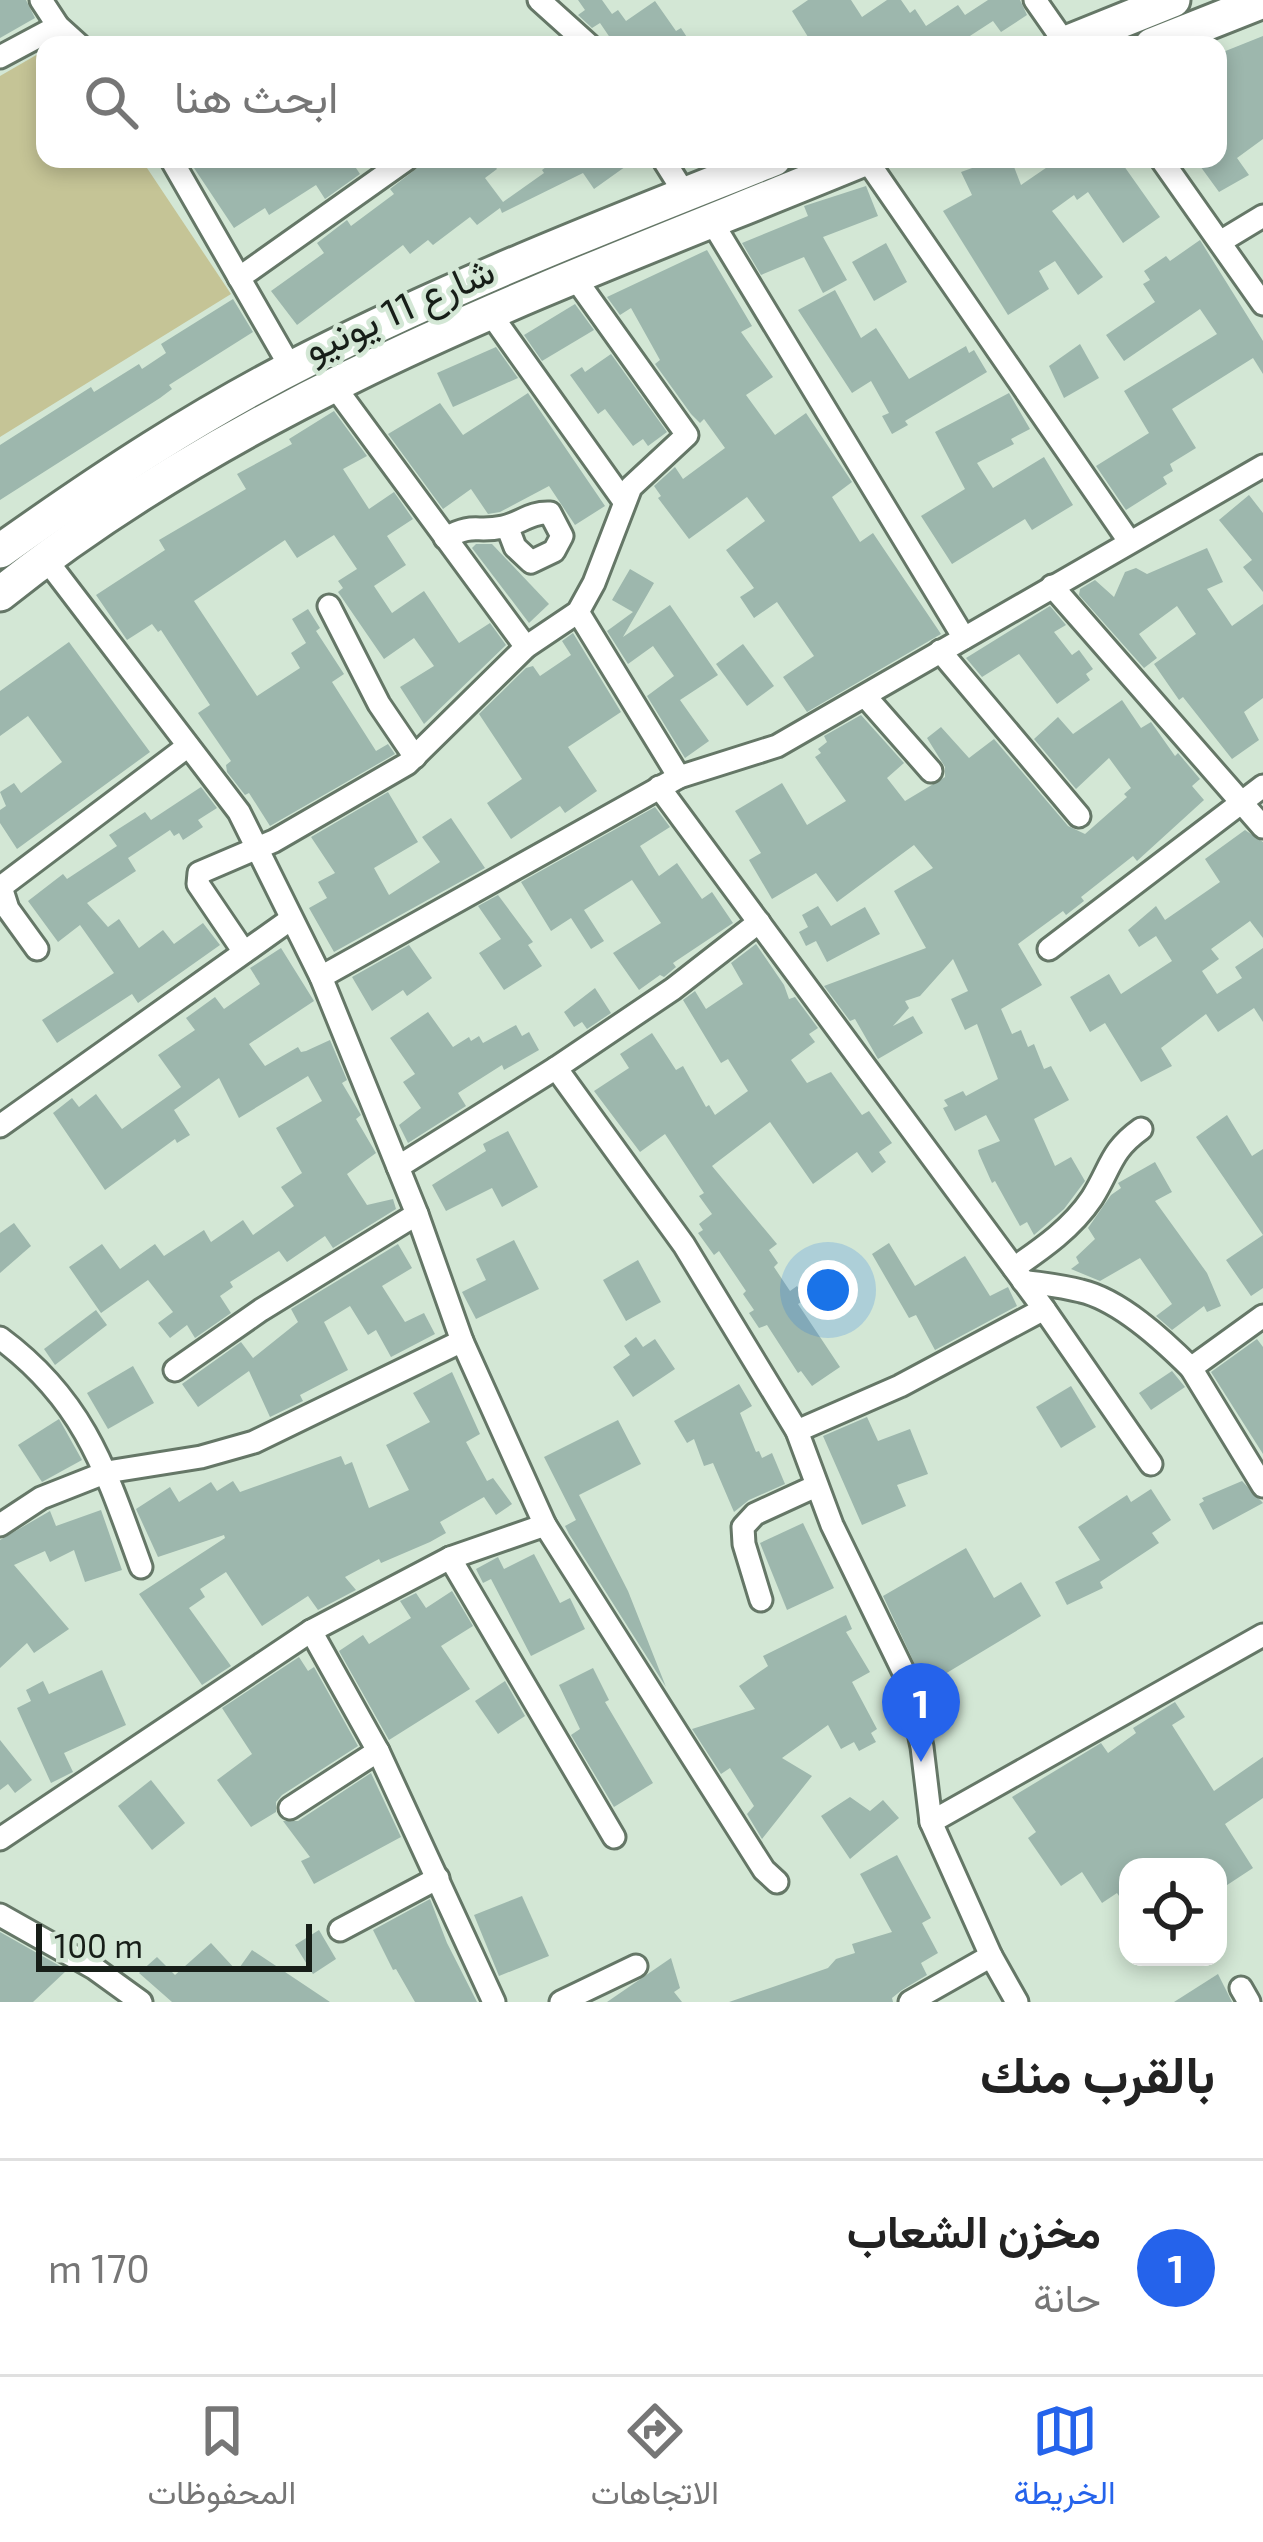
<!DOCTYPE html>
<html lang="ar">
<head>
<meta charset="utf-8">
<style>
	body { margin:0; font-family:"Exo 2",Vazirmatn,sans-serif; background:#f2f2f2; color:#222; direction:rtl }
	.controls { position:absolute; right:36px; bottom:36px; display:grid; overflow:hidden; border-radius:24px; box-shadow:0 6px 18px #0003 }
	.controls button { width:108px; height:108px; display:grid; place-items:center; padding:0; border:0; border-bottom:3px solid #e0e0e0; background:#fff; color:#222; font:60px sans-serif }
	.scale { position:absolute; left:36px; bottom:30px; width:276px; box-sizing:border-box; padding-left:12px; border:6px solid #171e18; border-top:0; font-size:33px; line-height:42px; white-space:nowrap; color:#171e18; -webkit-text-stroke:9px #d3e7d5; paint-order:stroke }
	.you { position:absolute; left:828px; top:1290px; width:42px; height:42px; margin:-30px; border:9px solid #fff; border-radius:50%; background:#1a73e8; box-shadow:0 0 0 18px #1a73e833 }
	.badge { display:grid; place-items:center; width:78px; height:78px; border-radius:50%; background:#2563eb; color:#fff; font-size:39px; font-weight:700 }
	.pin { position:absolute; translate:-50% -99px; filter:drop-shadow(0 3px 6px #0008) }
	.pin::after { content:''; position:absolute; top:63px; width:42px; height:36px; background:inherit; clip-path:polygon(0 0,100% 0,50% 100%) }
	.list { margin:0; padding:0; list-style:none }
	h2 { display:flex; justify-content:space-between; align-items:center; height:156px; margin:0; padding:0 48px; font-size:51px }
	h2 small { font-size:39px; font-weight:400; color:#767676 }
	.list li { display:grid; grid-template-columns:78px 1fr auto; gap:36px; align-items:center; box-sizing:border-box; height:216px; padding:0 48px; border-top:3px solid #e0e0e0 }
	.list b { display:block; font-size:45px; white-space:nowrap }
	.list p { margin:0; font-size:39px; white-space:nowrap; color:#767676 }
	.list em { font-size:39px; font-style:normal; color:#767676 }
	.icon { flex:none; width:66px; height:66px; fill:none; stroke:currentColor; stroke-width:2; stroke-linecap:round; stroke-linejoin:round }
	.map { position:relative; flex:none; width:1263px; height:2002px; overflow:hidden; direction:ltr }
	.search { position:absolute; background:#fff; box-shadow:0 6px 18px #0003; left:36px; right:36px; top:36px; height:132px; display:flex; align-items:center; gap:30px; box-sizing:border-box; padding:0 42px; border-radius:24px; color:#767676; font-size:45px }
	.sheet { height:372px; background:#fff }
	nav { display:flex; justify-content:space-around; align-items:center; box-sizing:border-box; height:168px; border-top:3px solid #e0e0e0; background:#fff; font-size:33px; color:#767676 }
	nav a { display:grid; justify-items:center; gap:6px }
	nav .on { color:#2563eb }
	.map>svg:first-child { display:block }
	.green { fill:#c5c496 }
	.building { fill:#9db7ad }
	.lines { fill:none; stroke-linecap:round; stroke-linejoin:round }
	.minor-casing { stroke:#657767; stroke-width:27 }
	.highway-casing { stroke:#657767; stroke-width:39 }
	.minor { stroke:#fff; stroke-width:21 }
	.highway { stroke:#fff; stroke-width:33 }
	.labels { text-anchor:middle; stroke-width:9; stroke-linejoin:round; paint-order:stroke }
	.street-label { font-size:39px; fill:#171e18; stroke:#d3e7d5 }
</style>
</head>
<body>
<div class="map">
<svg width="1263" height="2002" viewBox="0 0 1263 2002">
	<rect width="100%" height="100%" fill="#d3e7d5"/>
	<!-- green -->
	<path class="green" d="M45 50V159H141L231 294 0 437V76Z"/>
	<!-- building -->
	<g class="building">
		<path d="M0 0H26L35 18 0 38Z"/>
		<path d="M578 0H602L612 14 618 10 626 21 655 1 676 31 681 28 692 45H615L600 23 592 28 578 15 585 10Z"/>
		<path d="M808 0H851L862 17 887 0H901L910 13 915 9 926 26 958 5 965 15 988 0H1020L1027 15 1001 32 993 21 956 45H813L792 11Z"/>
		<path d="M1263 36V139L1237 158 1249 175 1219 192 1195 159H1218V54Z"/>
		<path d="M188 159H350L360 174 325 199 316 185 269 215 265 208 234 228Z"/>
		<path d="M440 159H490L497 169 485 178 503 202 544 173 542 170 557 159H636L594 189 583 173 502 213 500 208 477 225 470 217 433 245 428 240 410 254 403 245 297 325 271 291 324 253 317 243 347 220 351 226 394 194 390 189 425 162 429 167Z"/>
		<path d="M971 159H1011L1021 185 1059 159H1119L1160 217 1123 243 1088 192 1077 200 1074 195 1052 211 1103 277 1078 295 1055 261 1039 271 1049 289 1008 315 943 211 972 195 961 172 975 167Z"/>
		<path d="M866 186 878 216 823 237 847 280 823 293 804 257 761 275 742 243 808 216 804 206Z"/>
		<path d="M1200 240 1263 341V374L1253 358 1172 409 1196 448 1170 464 1173 471 1163 477 1167 484 1126 510 1096 466 1149 433 1124 391 1217 334 1200 309 1124 361 1106 335 1155 302 1143 284 1150 280 1144 271 1166 256 1170 261Z"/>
		<path d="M886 243 907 282 874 301 852 262Z"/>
		<path d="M707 250 752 326 741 332 773 377 746 395 775 435 806 413 852 482 832 497 860 542 873 533 941 634 807 712 783 677 814 656 777 602 754 618 740 597 754 588 726 550 765 521 747 497 689 539 658 498 661 496 654 486 675 467 683 479 725 448 704 419 700 423 691 414 655 364 660 360 631 308 620 315 607 297Z"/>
		<path d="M835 290 861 338 876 328 909 379 966 346 969 353 974 350 987 372 905 421 908 425 892 434 882 416 889 413 871 381 852 393 798 310Z"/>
		<path d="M233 299 253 332 169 385 172 389 160 398 0 500V445L91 387 94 392 139 364 142 369 166 353 161 344Z"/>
		<path d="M575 304 594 330 542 361 524 335Z"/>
		<path d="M1080 344 1099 378 1064 398 1049 366Z"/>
		<path d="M496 347 518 378 453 407 437 373Z"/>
		<path d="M611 354 667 432 648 446 643 439 633 446 605 409 598 414 570 375 582 367 585 372Z"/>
		<path d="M528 393 605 506 575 525 549 486 500 512 488 514 471 489 443 509 388 434 440 403 463 435Z"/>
		<path d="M1009 393 1030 429 1011 439 1014 444 977 463 993 488 1044 457 1073 505 1032 530 1025 519 952 564 921 516 965 489 935 432Z"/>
		<path d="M334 411 367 456 343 469 369 509 394 492 413 519 387 536 406 565 374 586 392 613 424 591 459 643 490 623 506 645 424 724 400 687 434 666 414 638 384 659 338 592 343 588 338 581 357 569 334 535 297 558 285 540 194 601 257 696 300 668 291 653 306 643 292 619 308 609 320 628 316 631 344 674 332 682 376 751 388 744 395 754 270 826 249 793 245 795 227 772 226 765 231 761 198 713 210 705 161 630 158 632 152 624 127 640 96 595 165 550 159 540 246 489 237 474 292 444 289 439Z"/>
		<path d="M1249 495 1263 513V592L1243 567 1252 560 1219 520Z"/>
		<path d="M476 544H492L549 604 529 623 472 548Z"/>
		<path d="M1207 548 1223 582 1207 589 1232 626 1263 604V698L1244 712 1259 740 1232 759 1183 697 1179 700 1154 664 1196 634 1177 606 1139 634 1157 658 1144 668 1079 595 1080 589 1095 580 1114 597 1125 572 1136 568 1147 574Z"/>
		<path d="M630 569 654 583 623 637 670 605 718 675 680 700 709 741 685 758 647 696 674 676 653 646 628 664 607 631 633 612 612 600Z"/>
		<path d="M1050 606 1066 625 1054 632 1072 655 1079 650 1093 669 1086 674 1090 680 1057 704 1019 654 982 677 966 658Z"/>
		<path d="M573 633 621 712 568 747 597 791 565 813 560 806 511 839 487 803 522 779 479 714 526 668 533 666 540 676 571 655 562 641Z"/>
		<path d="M69 642 150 752 17 849 0 823V810L6 806 0 792 14 783 21 793 62 762 28 716 0 736V691Z"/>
		<path d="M743 644 774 686 747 706 716 664Z"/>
		<path d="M1122 700 1141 728 1151 722 1175 756 1178 753 1200 779 1192 786 1204 800 1137 861 1133 856 1081 897 1084 901 1066 915 1063 911 1018 944 1042 985 1001 1009 1012 1034 1021 1030 1028 1047 1034 1044 1044 1069 1051 1066 1069 1100 1034 1119 1055 1166 1071 1157 1085 1181 1064 1209 1034 1235 1027 1222 1020 1226 995 1181 992 1183 979 1154 978 1150 1000 1141 986 1115 955 1131 943 1108 948 1106 944 1100 963 1091 966 1096 998 1079 977 1024 965 1030 951 999 968 991 953 959 920 996 905 1001 909 1008 893 1026 913 1016 923 1033 878 1059 855 1019 850 1021 824 986 926 948 894 891 933 868 914 845 837 902 816 873 772 899 749 860 761 853 735 811 782 783 807 825 846 801 815 757 821 753 818 749 827 742 824 736 861 715 904 763 887 778 905 801 945 777V767L927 738 941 727 969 758 994 739 1068 826 1085 834 1127 797 1124 794 1131 788 1109 758 1076 789 1034 739 1058 717 1073 734Z"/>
		<path d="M201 787 217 808 198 820 203 827 183 840 179 833 174 836 170 830 128 858 136 871 87 903 108 927 119 919 139 948 163 930 174 944 203 923 220 945 138 1003 132 994 57 1043 42 1020 114 973 80 925 58 942 28 901 63 874 67 879 117 846 109 835 145 812 151 820Z"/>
		<path d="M388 792 418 842 374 868 389 895 440 862 422 837 451 818 485 868 334 952 309 908 327 898 318 882 335 873 311 837Z"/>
		<path d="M655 807 670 827 640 846 659 876 677 863 702 899 712 892 733 923 673 963 676 967 664 977 660 975 639 990 613 953 661 923 632 880 584 910 604 941 591 949 571 918 551 931 521 882Z"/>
		<path d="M1245 830 1263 842V938L1250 921 1211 949 1219 959 1202 971 1217 994 1242 978 1235 967 1263 948V1022L1254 1008 1218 1032 1206 1014 1161 1048 1172 1066 1141 1082 1105 1023 1090 1032 1070 997 1109 974 1121 994 1172 961 1156 936 1139 947 1128 930 1156 906 1165 920 1220 882 1205 859Z"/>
		<path d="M498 895 533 942 528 945 542 966 504 990 479 953 501 939 478 906Z"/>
		<path d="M818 906 831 926 865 907 880 934 827 962 816 941 806 946 799 932 808 927 802 915Z"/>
		<path d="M756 944 784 985 789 999 795 997 818 1028 809 1034 815 1042 791 1060 807 1083 831 1072 862 1115 869 1111 892 1143 879 1152 886 1162 872 1173 857 1152 813 1184 770 1122 712 1166 777 1244 769 1250 778 1263 774 1267 790 1291 797 1286 806 1299 798 1304 840 1367 812 1386 801 1371 798 1373 767 1325 759 1328 749 1313 754 1310 743 1294 746 1291 719 1251 714 1255 698 1233 703 1230 699 1224 712 1214 699 1196 704 1193 665 1134 640 1152 594 1091 629 1068 620 1054 652 1033 676 1070 683 1066 706 1107 709 1105 715 1115 748 1091 728 1059 721 1063 683 1000 695 991 706 1009 743 984 731 963Z"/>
		<path d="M409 945 432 978 407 996 403 990 372 1011 352 977Z"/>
		<path d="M281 948 314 1001 249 1044 265 1066 298 1047 301 1052 306 1051 330 1040 347 1080 342 1083 361 1115 356 1119 376 1153 347 1174 367 1205 393 1199 396 1209 333 1248 325 1236 287 1262 279 1251 230 1282 233 1287 220 1296 231 1313 195 1338 187 1325 170 1338 158 1323 173 1312 148 1280 101 1313 69 1267 102 1244 120 1269 155 1244 164 1256 204 1230 211 1242 243 1220 253 1235 294 1206 281 1187 302 1173 276 1128 322 1101 308 1076 239 1118 219 1078 174 1110 190 1135 177 1143 175 1139 105 1190 53 1113 72 1098 79 1107 96 1094 122 1129 181 1087 158 1055 195 1030 186 1018 215 997 224 1009 260 984 250 968Z"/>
		<path d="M595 988 611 1013 587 1029 582 1022 574 1027 564 1012Z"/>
		<path d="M428 1012 453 1047 469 1037 471 1041 479 1036 483 1043 516 1025 522 1036 529 1032 539 1050 504 1070 502 1065 458 1093 466 1106 408 1143 399 1125 421 1108 403 1082 415 1074 390 1038Z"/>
		<path d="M1227 1115 1252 1156 1263 1149V1288L1251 1296 1226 1260 1263 1235 1196 1137Z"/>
		<path d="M508 1131 538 1187 502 1207 492 1188 446 1211 432 1185 486 1151 483 1144Z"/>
		<path d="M1155 1162 1172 1192 1155 1201 1207 1273 1221 1306 1207 1312 1204 1306 1172 1330 1156 1316 1172 1304 1140 1258 1100 1281 1071 1269 1079 1263 1076 1257 1095 1239 1088 1228 1111 1195 1121 1188 1118 1183Z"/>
		<path d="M14 1223 31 1246 0 1273V1233Z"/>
		<path d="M514 1240 539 1289 476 1319 462 1292 486 1280 476 1259Z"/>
		<path d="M889 1243 915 1286 965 1256 990 1296 1008 1287 1017 1306 935 1350 916 1315 909 1318 872 1254Z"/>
		<path d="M398 1244 412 1268 382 1286 405 1322 424 1313 435 1334 391 1357 376 1330 368 1335 350 1306 324 1322 348 1370 300 1395 303 1401 270 1417 249 1371 198 1407 182 1384 241 1342 253 1358 298 1322 291 1309Z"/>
		<path d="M638 1260 661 1302 626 1321 603 1280Z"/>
		<path d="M96 1310 107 1325 55 1365 44 1349Z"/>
		<path d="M636 1337 643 1347 655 1339 675 1369 633 1397 613 1367 630 1355 624 1346Z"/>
		<path d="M1257 1339 1263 1347V1454L1211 1372Z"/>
		<path d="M133 1366 154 1403 108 1429 87 1393Z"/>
		<path d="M1172 1371 1185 1387 1151 1410 1139 1393Z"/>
		<path d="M452 1372 480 1434 466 1442 487 1481 493 1478 512 1504 496 1515 484 1497 440 1522 446 1533 430 1542 381 1563 379 1559 345 1577 356 1590 318 1610 308 1596 262 1626 226 1572 200 1589 205 1597 189 1608 231 1666 202 1685 139 1594 225 1538 224 1535 158 1557 136 1509 170 1487 179 1502 211 1482 217 1491 233 1481 240 1492 341 1456 345 1465 352 1462 369 1508 409 1490 386 1445 430 1422 413 1393Z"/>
		<path d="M739 1384 752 1406 740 1413 756 1452 759 1451 762 1458 772 1453 785 1484 749 1500 734 1512 713 1463 704 1466 694 1439 687 1443 674 1421Z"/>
		<path d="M1071 1386 1096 1427 1061 1448 1036 1407Z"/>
		<path d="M867 1417 878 1441 910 1429 928 1474 897 1485 906 1506 862 1525 823 1436Z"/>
		<path d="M59 1419 82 1460 42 1482 18 1445Z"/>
		<path d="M618 1420 641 1464 579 1495 628 1591 666 1687 569 1534 565 1526 576 1520 544 1457Z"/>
		<path d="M1242 1481 1263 1503 1213 1530 1199 1504 1204 1501 1202 1498Z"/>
		<path d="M1151 1489 1171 1520 1152 1533 1159 1543 1100 1582 1103 1588 1067 1605 1055 1582 1100 1560 1078 1527 1127 1495 1131 1502Z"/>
		<path d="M101 1510 122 1570 85 1582 74 1550 50 1562 45 1551 14 1565 69 1629 34 1653 27 1643 0 1668V1540L50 1511 56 1526Z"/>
		<path d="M803 1523 834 1588 787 1610 760 1543Z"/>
		<path d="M966 1548 994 1598 1021 1582 1041 1616 925 1686 883 1596Z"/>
		<path d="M534 1554 560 1603 570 1598 585 1629 531 1656 491 1579 483 1583 476 1569 498 1557 504 1569Z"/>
		<path d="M452 1591 473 1626 441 1646 470 1689 389 1740 339 1651 363 1635 369 1644 411 1618 400 1601 416 1593 426 1608Z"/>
		<path d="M846 1615 852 1629 846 1632 870 1672 852 1682 877 1729 871 1733 876 1742 859 1751 854 1742 841 1749 828 1725 782 1758 812 1776 762 1839 747 1814 754 1806 730 1768 721 1774 692 1729 755 1709 739 1686 768 1666 763 1656Z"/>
		<path d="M299 1657 308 1671 314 1667 358 1746 282 1795 276 1802V1812L251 1827 217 1780 252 1754 222 1708Z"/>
		<path d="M593 1668 609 1700 605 1702 653 1783 614 1807 571 1735 580 1729 559 1685Z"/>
		<path d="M102 1670 126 1725 64 1753 73 1772 51 1783 17 1708 31 1701 26 1690 43 1681 49 1694Z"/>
		<path d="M505 1681 525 1716 498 1734 475 1701Z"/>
		<path d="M1175 1702 1185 1717 1172 1725 1214 1791 1263 1757V1798L1225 1824 1253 1868 1218 1891V1867H1128V1909L1117 1893 1102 1903 1082 1872 1061 1886 1028 1838 1036 1832 1012 1797 1101 1743 1108 1753 1136 1733 1133 1728Z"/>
		<path d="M0 1740 32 1780 15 1793 8 1784 0 1790Z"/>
		<path d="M371 1773 401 1837 314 1884 301 1861 310 1857 283 1821H298Z"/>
		<path d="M151 1780 185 1823 152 1850 118 1806Z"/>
		<path d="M850 1797 870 1811 883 1800 899 1818 850 1859 821 1816Z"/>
		<path d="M897 1855 931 1918 922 1923 938 1953 921 1963 927 1975 902 1990 892 1998 893 2002H729L828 1968 836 1959 855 1953 852 1944 892 1932 860 1874Z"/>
		<path d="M522 1896 549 1956 499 1976 474 1915Z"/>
		<path d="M430 1899 447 1943 477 2002H415L396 1969 393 1970 373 1930Z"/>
		<path d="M319 1930 336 1959 313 1974 295 1945Z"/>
		<path d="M0 1932 67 1970 33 2002H0Z"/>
		<path d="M211 1943 237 1971 252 1950 330 2002H172L139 1973 157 1957 175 1975Z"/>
		<path d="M671 1958 680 1988 674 1992 682 2002H607Z"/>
		<path d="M1218 1974 1232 2002H1174Z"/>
	</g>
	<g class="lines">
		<defs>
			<g id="minor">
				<path d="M41 0 58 26 79 45"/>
				<path d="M539 0 589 45"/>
				<path d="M1035 0 1065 43"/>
				<path d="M0 57 58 26"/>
				<path d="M171 159 291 368"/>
				<path d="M663 159 685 194"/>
				<path d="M866 159 1129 541"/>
				<path d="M1161 159 1263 304"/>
				<path d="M712 222 964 638"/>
				<path d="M1220 242 1263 216"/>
				<path d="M239 278 407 159"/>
				<path d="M490 313 623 500"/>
				<path d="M332 383 526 647"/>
				<path d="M445 538C476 522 474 533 503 527 521 523 530 512 550 513L562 536 554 551 531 562 515 547 507 526"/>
				<path d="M45 558 239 812 321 977 417 1214 462 1341 545 1525 764 1870 777 1882"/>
				<path d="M1052 586 1263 827"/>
				<path d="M329 606 379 704 415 757"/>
				<path d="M578 612 679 777"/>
				<path d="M940 651 1079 816"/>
				<path d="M865 696 931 771"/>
				<path d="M659 787 1044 1309 1151 1464"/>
				<path d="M759 922 673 989 556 1068 684 1245 797 1431 832 1525 908 1681 922 1747 931 1822 991 1956 1017 2002"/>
				<path d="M37 949 8 909 1 887 188 746"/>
				<path d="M1049 949 1263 786"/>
				<path d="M244 952 198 884 199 873 274 841 407 764 526 647 578 612 594 583 631 487 687 435 575 278"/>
				<path d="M321 977 679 777 777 746 1263 466"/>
				<path d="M0 1126 291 919"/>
				<path d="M398 1167 556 1068"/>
				<path d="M1014 1268C1043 1248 1072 1228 1092 1198 1111 1168 1110 1151 1141 1129"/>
				<path d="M1023 1281C1042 1284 1062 1286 1081 1291 1120 1300 1163 1340 1191 1368L1263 1486"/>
				<path d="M0 1338C85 1401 106 1471 141 1567"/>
				<path d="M1191 1368 1263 1316"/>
				<path d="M175 1370 261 1310 417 1214"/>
				<path d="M797 1431 900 1386 1044 1309"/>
				<path d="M0 1525 41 1498 107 1472 201 1457 254 1442 462 1341"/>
				<path d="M450 1558 614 1837"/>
				<path d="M761 1600 744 1544 743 1527 755 1514 816 1486"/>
				<path d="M311 1631 378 1751 494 2002"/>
				<path d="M290 1808 378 1751"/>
				<path d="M931 1822 1263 1635"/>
				<path d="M0 1839 311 1631 450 1558 545 1525"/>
				<path d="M0 1915 94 1968 141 2002"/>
				<path d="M340 1930 438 1878"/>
				<path d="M1241 1988 1249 2002"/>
				<path d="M561 2002 636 1966"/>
				<path d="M910 2002 991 1956"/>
			</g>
			<g id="highway">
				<path d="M1061 45 1173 0"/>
				<path d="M1152 45 1263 1"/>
				<path d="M0 551C100 480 201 413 311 358 461 282 618 221 774 159"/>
				<path d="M0 594C258 388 563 283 864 159"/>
			</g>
		</defs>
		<!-- minor casing -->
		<use href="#minor" class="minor-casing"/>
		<!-- highway casing -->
		<use href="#highway" class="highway-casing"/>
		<!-- minor -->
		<use href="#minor" class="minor"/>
		<!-- highway -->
		<use href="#highway" class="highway"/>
	</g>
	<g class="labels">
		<!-- street labels -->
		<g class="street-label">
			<text transform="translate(399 309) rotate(-24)" y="14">شارع 11 يونيو</text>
		</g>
	</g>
</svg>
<div class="controls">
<button><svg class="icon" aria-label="locate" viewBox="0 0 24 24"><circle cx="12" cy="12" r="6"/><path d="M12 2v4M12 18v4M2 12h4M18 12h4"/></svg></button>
</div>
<div class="scale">100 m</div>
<div class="you"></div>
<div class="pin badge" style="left:921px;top:1762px">1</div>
<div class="search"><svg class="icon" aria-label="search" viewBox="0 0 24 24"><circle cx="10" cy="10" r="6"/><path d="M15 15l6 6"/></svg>ابحث هنا</div>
</div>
<section class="sheet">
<h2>بالقرب منك<small></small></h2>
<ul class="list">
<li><span class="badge">1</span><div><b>مخزن الشعاب</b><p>حانة</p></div><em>170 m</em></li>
</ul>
</section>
<nav>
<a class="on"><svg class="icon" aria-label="map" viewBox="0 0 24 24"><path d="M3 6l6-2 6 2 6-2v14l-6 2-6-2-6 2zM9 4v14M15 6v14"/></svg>الخريطة</a>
<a><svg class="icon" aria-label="directions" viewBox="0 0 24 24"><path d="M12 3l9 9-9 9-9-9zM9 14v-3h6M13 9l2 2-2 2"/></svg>الاتجاهات</a>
<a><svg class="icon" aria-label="saved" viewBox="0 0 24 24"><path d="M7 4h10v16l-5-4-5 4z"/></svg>المحفوظات</a>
</nav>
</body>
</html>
